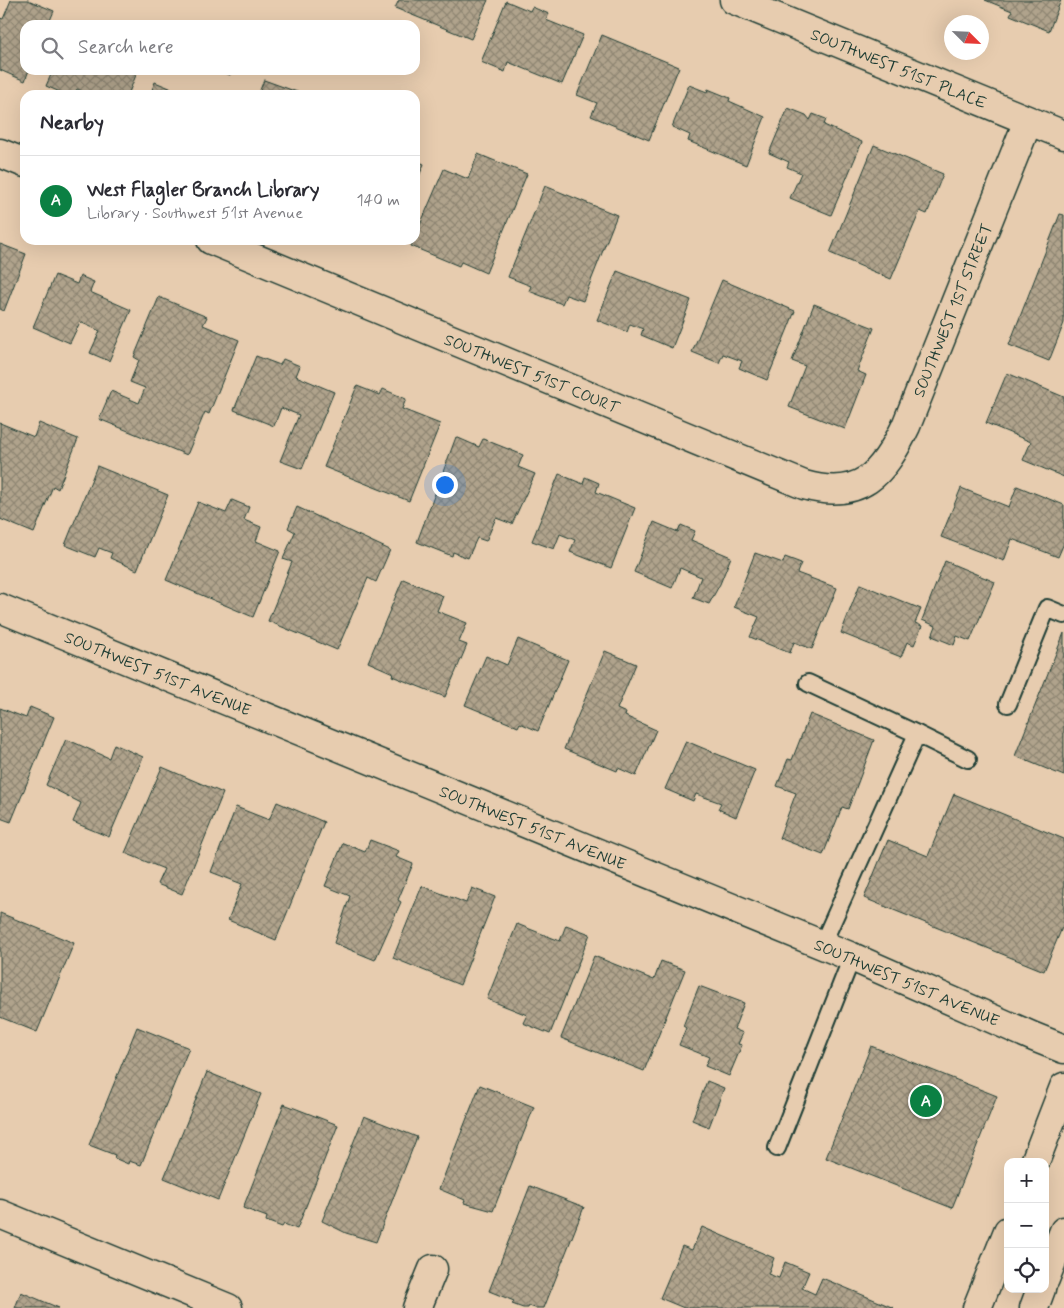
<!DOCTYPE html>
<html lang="en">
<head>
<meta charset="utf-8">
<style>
	body { margin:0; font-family:Mynerve,sans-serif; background:#f2f2f3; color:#2b2b33 }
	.controls { position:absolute; right:15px; bottom:15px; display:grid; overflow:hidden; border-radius:10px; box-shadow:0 5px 20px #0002 }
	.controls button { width:45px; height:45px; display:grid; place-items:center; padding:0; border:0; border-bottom:1px solid #e1e1e2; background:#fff; color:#2b2b33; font:25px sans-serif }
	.compass { position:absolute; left:944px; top:15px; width:45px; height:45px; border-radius:50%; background:#fff; box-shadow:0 5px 20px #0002; rotate:114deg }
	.you { position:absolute; left:444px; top:484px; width:18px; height:18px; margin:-12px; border:4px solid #fff; border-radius:50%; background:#1a73e8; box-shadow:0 0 0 8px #1a73e833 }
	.badge { display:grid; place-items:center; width:32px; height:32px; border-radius:50%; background:#0b8043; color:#fff; font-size:16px; font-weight:700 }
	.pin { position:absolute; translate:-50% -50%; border:2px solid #fff; box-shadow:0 1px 5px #0006 }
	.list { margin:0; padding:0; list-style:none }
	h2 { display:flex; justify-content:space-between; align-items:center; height:65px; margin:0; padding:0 20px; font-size:21px }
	h2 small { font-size:16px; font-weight:400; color:#7c7c81 }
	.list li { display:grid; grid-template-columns:32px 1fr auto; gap:15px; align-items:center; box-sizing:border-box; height:90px; padding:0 20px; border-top:1px solid #e1e1e2 }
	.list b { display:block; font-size:19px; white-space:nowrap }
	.list p { margin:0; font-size:16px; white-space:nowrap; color:#7c7c81 }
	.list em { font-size:16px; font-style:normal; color:#7c7c81 }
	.icon { flex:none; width:28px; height:28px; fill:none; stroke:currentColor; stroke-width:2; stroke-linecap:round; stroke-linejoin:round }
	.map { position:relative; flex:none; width:1064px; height:1308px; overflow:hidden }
	.search { position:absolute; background:#fff; box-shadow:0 5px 20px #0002; left:20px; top:20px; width:400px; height:55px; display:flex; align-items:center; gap:12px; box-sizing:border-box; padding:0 18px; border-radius:15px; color:#7c7c81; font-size:19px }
	.panel { position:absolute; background:#fff; box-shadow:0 5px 20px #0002; left:20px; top:90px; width:400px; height:155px; border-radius:15px }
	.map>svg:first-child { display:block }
	.building { fill:url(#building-cross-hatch); stroke:#1f3d34 }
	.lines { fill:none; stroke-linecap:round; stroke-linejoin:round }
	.service-casing { stroke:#1f3d34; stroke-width:20 }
	.minor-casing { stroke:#1f3d34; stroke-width:31 }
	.secondary-casing { stroke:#1f3d34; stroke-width:31 }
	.service { stroke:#e7ccaf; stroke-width:16 }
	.minor { stroke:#e7ccaf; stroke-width:28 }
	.secondary { stroke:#e7ccaf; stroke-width:28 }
	.labels { text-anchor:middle; stroke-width:4; stroke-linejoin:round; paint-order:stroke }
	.street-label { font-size:16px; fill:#1f3d34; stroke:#e7ccaf }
</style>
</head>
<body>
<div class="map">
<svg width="1064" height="1308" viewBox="0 0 1064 1308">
	<defs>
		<pattern id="building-cross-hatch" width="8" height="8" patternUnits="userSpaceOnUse" patternTransform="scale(1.25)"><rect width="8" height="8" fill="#b0a38c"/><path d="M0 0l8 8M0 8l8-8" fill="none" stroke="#8f8673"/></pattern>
	</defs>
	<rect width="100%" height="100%" fill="#e7ccaf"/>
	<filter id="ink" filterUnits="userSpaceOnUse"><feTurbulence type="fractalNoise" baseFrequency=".02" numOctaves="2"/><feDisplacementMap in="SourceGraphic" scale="10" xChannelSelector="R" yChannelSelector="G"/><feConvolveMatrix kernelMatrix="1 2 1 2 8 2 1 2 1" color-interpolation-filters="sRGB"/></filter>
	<g filter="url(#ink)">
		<!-- building -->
		<g class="building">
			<path d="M11 0H28L54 11 48 25H25V70H29L25 81 0 70V18L3 19Z"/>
			<path d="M399 0H488L471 39 395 8Z"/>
			<path d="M985 0H1061L1049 31 1010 15 1012 11Z"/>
			<path d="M506 1 530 11 532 7 549 14 546 20 583 35 562 84 508 62 505 72 481 62Z"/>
			<path d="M602 35 679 67 649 140 591 116 597 103 577 95Z"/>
			<path d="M53 70H138L128 95H91L77 89 74 95H67L46 86Z"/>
			<path d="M218 70H232L230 75Z"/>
			<path d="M264 80 300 93 299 95H258Z"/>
			<path d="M155 82 187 95H150Z"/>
			<path d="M689 85 707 92 708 89 730 98 729 101 765 117 746 165 688 141 690 135 672 127Z"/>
			<path d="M788 108 806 115 810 120 813 114 826 119 824 125 862 142 831 215 790 198 801 173 787 167 789 162 769 153Z"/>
			<path d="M874 145 943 174 927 214 920 211 891 279 830 253Z"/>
			<path d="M478 154 527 174 486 273 461 262 459 266 411 246 444 169 468 179Z"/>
			<path d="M415 160 424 164 415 186Z"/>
			<path d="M545 186 617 215 583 301 566 295 562 304 529 291 531 286 508 277Z"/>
			<path d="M1060 214 1064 215V323L1049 361 1009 345Z"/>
			<path d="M0 244 26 254 4 311 0 309Z"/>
			<path d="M617 271 691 300 672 348 641 335 643 329 630 324 627 332 597 320Z"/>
			<path d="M55 275 77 284 80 276 94 282 90 292 131 310 109 361 90 353 100 331 80 322 70 343 33 327Z"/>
			<path d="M722 280 795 311 767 380 739 368 742 361 723 354 719 363 692 352Z"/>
			<path d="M159 297 207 317 203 325 239 340 209 414 205 412 187 455 99 419 111 391 139 403 145 388 130 382 139 360 134 357Z"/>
			<path d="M814 304 874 328 857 371 866 375 845 429 789 407 805 366 792 361Z"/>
			<path d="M256 356 280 365 283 359 300 366 296 376 334 392 302 469 280 461 299 415 281 408 274 426 234 410Z"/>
			<path d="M1007 373 1064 397V477L1023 460 1031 442 986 423Z"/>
			<path d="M357 386 380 395 383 389 406 399 402 409 440 424 409 501 324 467Z"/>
			<path d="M0 423 34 437 39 423 78 439 58 489 53 486 34 533 0 519Z"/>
			<path d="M456 437 479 447 483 439 523 455 518 467 535 474 512 524 496 518 486 541 477 538 468 558 453 552 452 556 417 542Z"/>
			<path d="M97 466 168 495 137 570 110 558 112 553 99 548 95 557 65 545Z"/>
			<path d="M559 474 583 484 585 477 599 483 596 492 635 508 611 568 570 552 575 540 560 534 554 549 532 541Z"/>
			<path d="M1017 486 1064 505V543L1058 557 1012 539 1004 561 941 537 961 488 1009 507Z"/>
			<path d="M232 500 249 507 244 520 261 527 256 541 280 551 253 617 166 580 198 502 226 513Z"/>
			<path d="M297 507 390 550 376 582 368 578 337 650 268 621 292 562 283 559 295 532 288 528Z"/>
			<path d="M654 522 678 532 681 525 695 531 691 540 731 557 720 584 709 604 693 598 701 577 680 568 672 588 634 572Z"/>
			<path d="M755 553 783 563 785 557 801 563 797 573 837 588 812 649 794 642 790 653 750 637 759 617 734 607Z"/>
			<path d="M945 561 995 582 970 641 957 636 954 645 932 636 936 626 922 620Z"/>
			<path d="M403 579 443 596 437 611 467 623 459 642 467 645 445 697 392 676 393 673 368 662Z"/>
			<path d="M860 584 921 609 915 623 922 626 914 645 907 642 901 657 841 633Z"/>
			<path d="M1064 633V776L1015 756Z"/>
			<path d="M518 639 568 660 538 731 520 723 518 727 465 705 486 656 507 665Z"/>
			<path d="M605 651 636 664 617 709 626 713 625 716 656 730 636 776 618 768 617 771 564 749Z"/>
			<path d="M30 707 54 717 11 822 0 818V708L26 718Z"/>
			<path d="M810 714 874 740 848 809 842 807 823 855 779 838 796 793 777 786 788 759 792 760Z"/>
			<path d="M66 739 109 758 114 744 143 757 109 837 73 822 81 803 46 785Z"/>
			<path d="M686 741 755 770 736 817 718 809 721 803 696 794 693 801 665 789Z"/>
			<path d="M162 767 223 793 182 894 157 884 164 869 125 853Z"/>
			<path d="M954 794 1064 839V923L1044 971 864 898 888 840 928 856Z"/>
			<path d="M277 802 324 822 276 940 228 920 242 884 211 872 236 807 269 820Z"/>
			<path d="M370 840 399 851 396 857 413 864 398 900 401 902 375 960 334 943 350 896 325 886 343 843 365 852Z"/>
			<path d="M422 886 466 903 472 888 495 897 460 985 393 958Z"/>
			<path d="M0 913 74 943 37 1032 0 1017Z"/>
			<path d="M517 924 560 941 566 925 590 934 550 1034 523 1023 527 1015 487 999Z"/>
			<path d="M594 956 654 980 661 961 685 970 644 1071 561 1038Z"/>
			<path d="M699 986 744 1003 734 1029 743 1033 738 1044 742 1045 729 1076 705 1066 709 1057 679 1045 686 1028 683 1026Z"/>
			<path d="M137 1027 189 1048 141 1165 129 1161 128 1164 114 1158 115 1155 89 1145Z"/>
			<path d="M871 1046 997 1096 952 1208 826 1158Z"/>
			<path d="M207 1072 261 1094 218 1200 164 1178Z"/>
			<path d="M707 1081 724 1088 709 1127 692 1120Z"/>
			<path d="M480 1085 534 1107 493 1211 464 1203 465 1200 439 1189Z"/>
			<path d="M284 1104 338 1125 297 1229 284 1224 282 1227 266 1221 267 1217 243 1208Z"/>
			<path d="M364 1116 417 1137 376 1242 346 1233 322 1221Z"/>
			<path d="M530 1186 584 1207 544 1308H535L529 1306 528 1308H523L512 1304 514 1301 489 1291Z"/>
			<path d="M702 1227 774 1258 768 1274 779 1278 785 1262 809 1272 802 1288 815 1294 822 1278 894 1308H684L660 1298 682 1246 692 1250Z"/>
			<path d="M21 1292 59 1308H15Z"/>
		</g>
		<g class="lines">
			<defs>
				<g id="service">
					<path d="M808 683 917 734 822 945"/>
					<path d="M1008 704 1047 608 1064 615"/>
					<path d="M917 734 968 759"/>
					<path d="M777 1148 852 957"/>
				</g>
				<g id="minor">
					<path d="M734 0 1064 135"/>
					<path d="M0 153 25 163"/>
					<path d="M211 240 804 485C861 501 883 474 906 426L1028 121"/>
					<path d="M0 608 852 957 1034 1037 1064 1049"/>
					<path d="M0 1214 228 1308"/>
					<path d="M417 1308 433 1269"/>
				</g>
				<g id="secondary">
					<path d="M1035 1162 1064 1087"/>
					<path d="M1045 1279 1064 1231"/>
					<path d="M977 1308 1008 1231"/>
					<path d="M1034 1308 1041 1289"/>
				</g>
			</defs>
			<!-- service casing -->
			<use href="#service" class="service-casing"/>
			<!-- minor casing -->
			<use href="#minor" class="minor-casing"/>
			<!-- secondary casing -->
			<use href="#secondary" class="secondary-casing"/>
			<!-- service -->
			<use href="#service" class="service"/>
			<!-- minor -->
			<use href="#minor" class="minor"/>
			<!-- secondary -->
			<use href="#secondary" class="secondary"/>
		</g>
	</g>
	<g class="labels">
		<!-- street labels -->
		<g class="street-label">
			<text transform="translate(899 68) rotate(22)" y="6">SOUTHWEST 51ST PLACE</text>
			<text transform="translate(952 310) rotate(-68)" y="6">SOUTHWEST 1ST STREET</text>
			<text transform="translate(532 373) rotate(22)" y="6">SOUTHWEST 51ST COURT</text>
			<text transform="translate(158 673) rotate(22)" y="6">SOUTHWEST 51ST AVENUE</text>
			<text transform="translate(533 827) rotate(22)" y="6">SOUTHWEST 51ST AVENUE</text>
			<text transform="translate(907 982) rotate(23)" y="6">SOUTHWEST 51ST AVENUE</text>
		</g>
	</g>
</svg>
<div class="controls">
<button>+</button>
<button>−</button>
<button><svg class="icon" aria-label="locate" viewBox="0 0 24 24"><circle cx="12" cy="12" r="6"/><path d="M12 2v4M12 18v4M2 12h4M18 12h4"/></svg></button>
</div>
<svg class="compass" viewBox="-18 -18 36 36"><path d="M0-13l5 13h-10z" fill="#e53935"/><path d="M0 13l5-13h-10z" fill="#7c7c81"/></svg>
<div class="you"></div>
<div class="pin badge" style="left:926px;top:1101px">A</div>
<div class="search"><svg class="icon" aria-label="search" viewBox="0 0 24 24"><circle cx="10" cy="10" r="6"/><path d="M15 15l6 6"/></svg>Search here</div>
<section class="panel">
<h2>Nearby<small></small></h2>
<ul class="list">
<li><span class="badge">A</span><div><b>West Flagler Branch Library</b><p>Library · Southwest 51st Avenue</p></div><em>140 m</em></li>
</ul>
</section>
</div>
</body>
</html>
